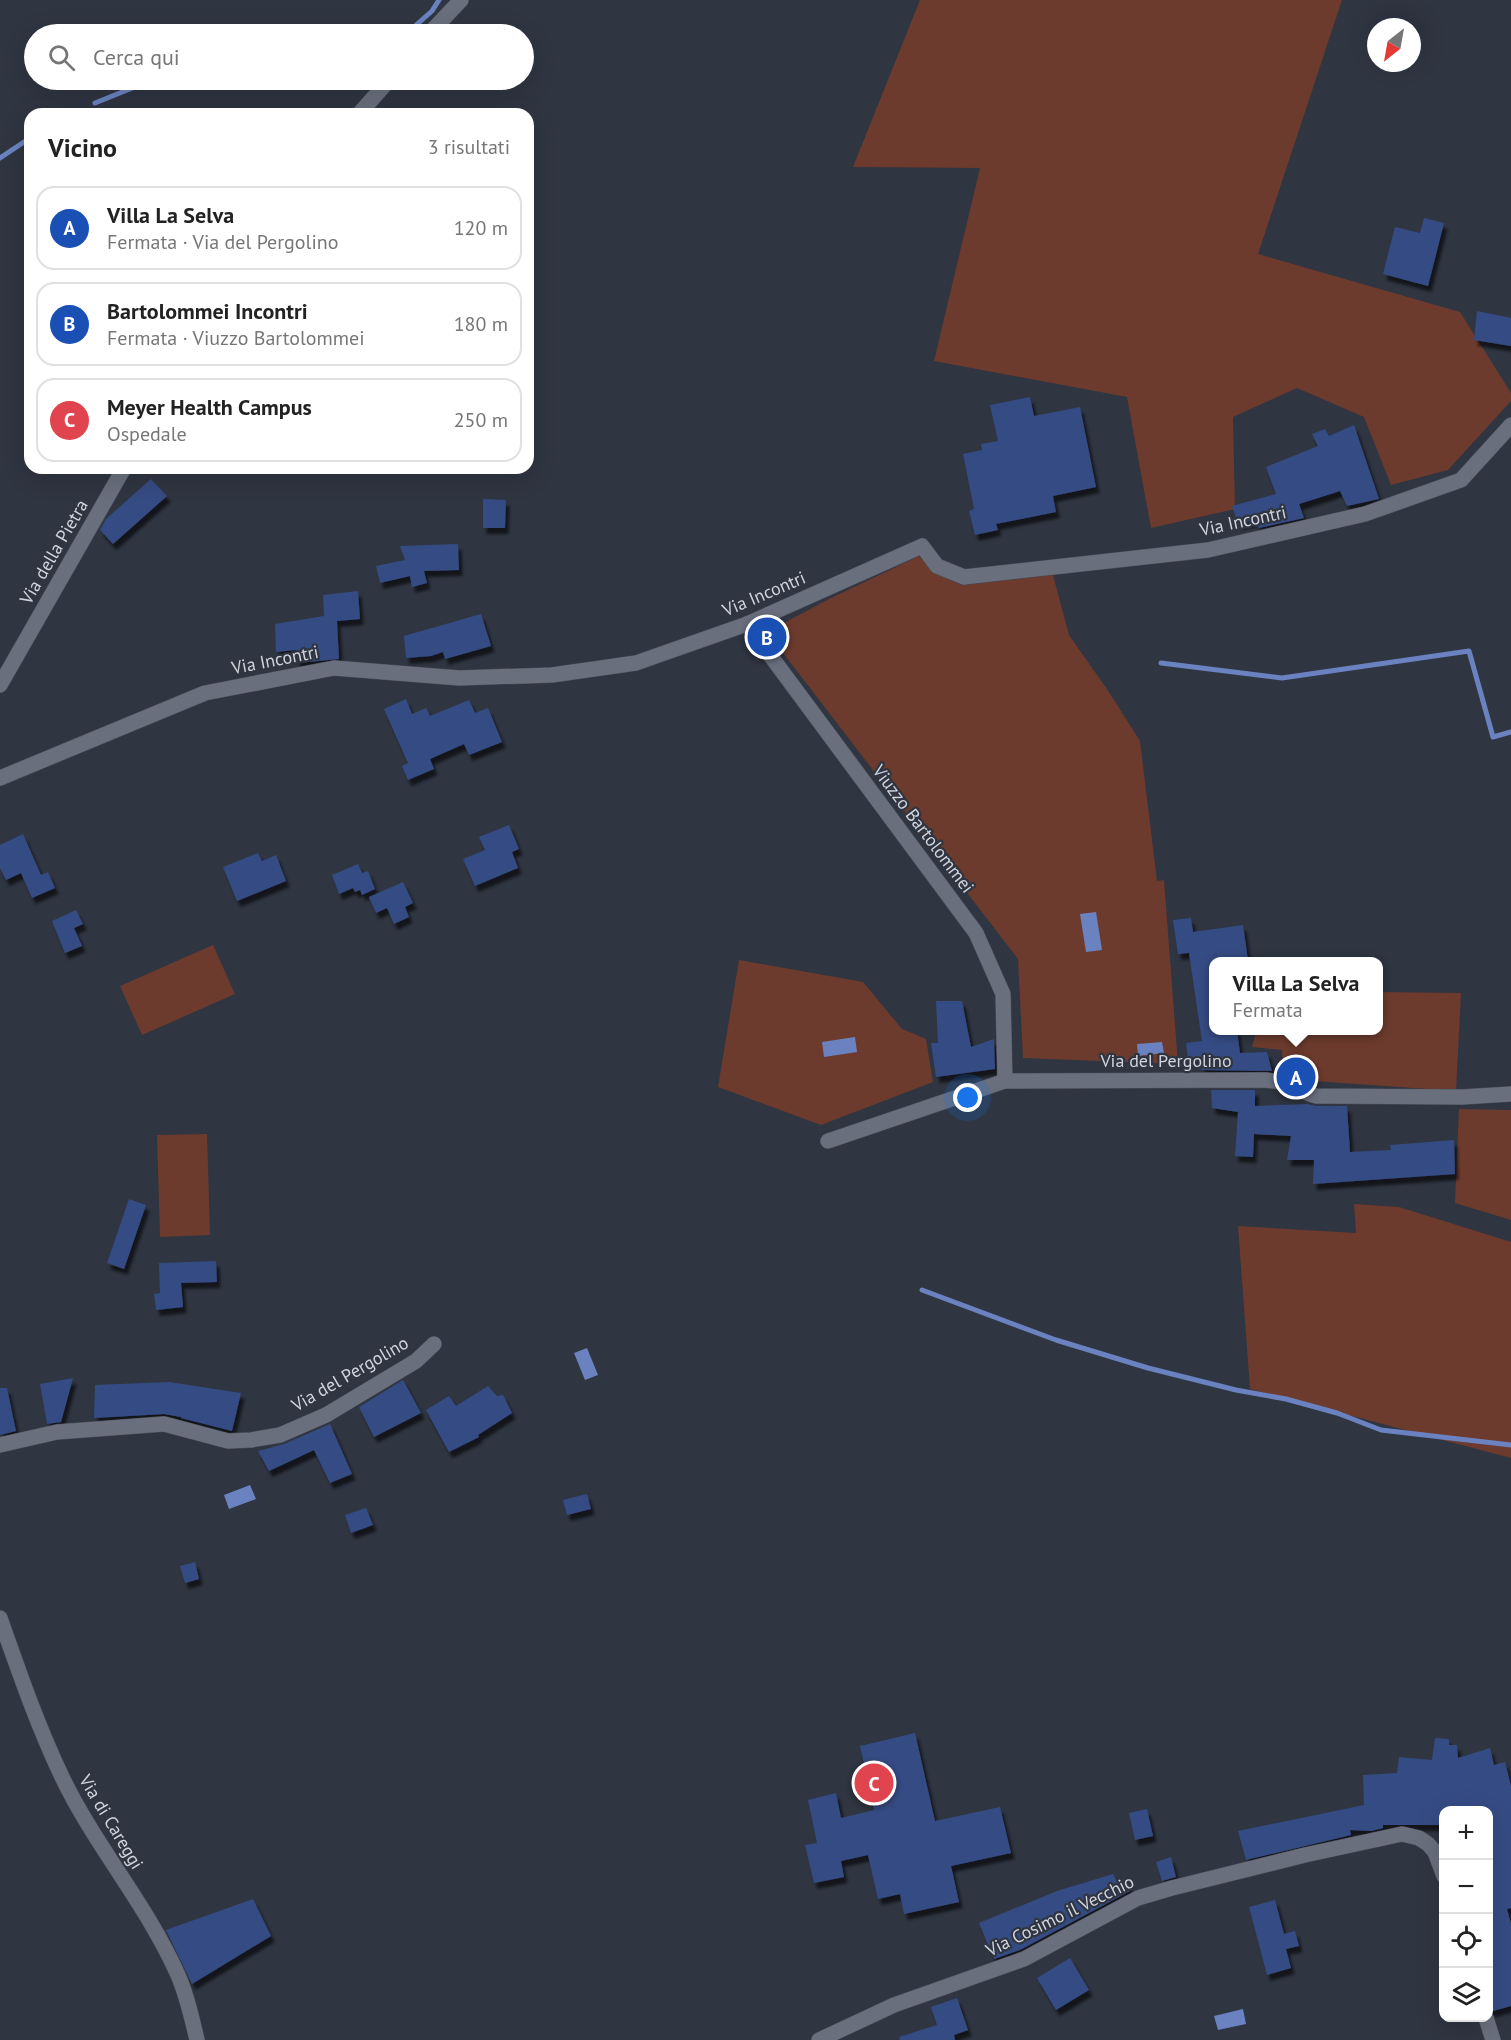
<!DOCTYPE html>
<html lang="it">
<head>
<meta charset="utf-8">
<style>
	body { margin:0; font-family:"PT Sans",sans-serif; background:#f6f6f6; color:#222 }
	.controls { position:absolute; right:18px; bottom:18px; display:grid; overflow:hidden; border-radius:12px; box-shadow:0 6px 24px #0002 }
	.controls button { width:54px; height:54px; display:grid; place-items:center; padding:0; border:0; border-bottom:2px solid #e0e0e0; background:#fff; color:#222; font:30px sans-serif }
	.compass { position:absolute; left:1367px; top:18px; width:54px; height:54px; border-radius:50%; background:#fff; box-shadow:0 6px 24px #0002; rotate:211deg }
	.you { position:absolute; left:968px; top:1098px; width:21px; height:21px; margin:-15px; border:4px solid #fff; border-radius:50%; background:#1a73e8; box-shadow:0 0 0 9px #1a73e833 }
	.badge { display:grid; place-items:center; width:39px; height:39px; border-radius:50%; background:#ea580c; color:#fff; font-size:20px; font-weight:700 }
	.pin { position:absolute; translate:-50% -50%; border:3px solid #fff; box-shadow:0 2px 6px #0006 }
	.popup { position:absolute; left:1209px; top:957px; width:174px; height:78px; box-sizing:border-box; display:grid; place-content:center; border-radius:12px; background:#fff; filter:drop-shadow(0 2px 4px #0005); font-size:20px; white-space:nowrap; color:#767676 }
	.popup b { font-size:22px; color:#222 }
	.popup::after { content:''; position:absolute; left:50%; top:100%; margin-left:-12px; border:12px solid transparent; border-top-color:#fff }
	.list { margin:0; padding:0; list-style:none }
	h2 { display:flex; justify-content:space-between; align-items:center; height:78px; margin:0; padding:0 24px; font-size:26px }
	h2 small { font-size:20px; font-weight:400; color:#767676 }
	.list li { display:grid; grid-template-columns:39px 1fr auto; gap:18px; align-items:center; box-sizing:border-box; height:84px; margin:0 12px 12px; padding:0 12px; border:2px solid #e0e0e0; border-radius:18px }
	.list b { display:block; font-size:22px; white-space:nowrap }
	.list p { margin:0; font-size:20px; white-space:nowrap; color:#767676 }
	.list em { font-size:20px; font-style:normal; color:#767676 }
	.icon { flex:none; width:33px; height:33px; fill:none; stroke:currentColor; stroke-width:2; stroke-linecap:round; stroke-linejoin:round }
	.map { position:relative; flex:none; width:1511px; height:2040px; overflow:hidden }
	.search { position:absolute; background:#fff; box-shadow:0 6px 24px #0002; left:24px; top:24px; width:510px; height:66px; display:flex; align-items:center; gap:15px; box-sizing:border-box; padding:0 21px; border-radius:33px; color:#767676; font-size:22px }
	.panel { position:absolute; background:#fff; box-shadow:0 6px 24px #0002; left:24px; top:108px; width:510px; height:366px; border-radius:18px }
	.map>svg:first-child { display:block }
	.green { fill:#6c3b2d }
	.water { fill:#6a83c0 }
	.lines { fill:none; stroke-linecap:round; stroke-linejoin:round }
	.stream { stroke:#6a83c0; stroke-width:5 }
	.building { fill:#354b83; filter:url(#shadow) }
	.minor-casing { stroke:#4b505a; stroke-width:16 }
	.tertiary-casing { stroke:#4b505a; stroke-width:16 }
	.minor { stroke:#696f7d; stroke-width:15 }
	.tertiary { stroke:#696f7d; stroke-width:15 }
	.labels { text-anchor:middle; stroke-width:4.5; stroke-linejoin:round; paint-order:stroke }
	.street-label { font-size:18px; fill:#d1d4dc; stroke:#2f3541 }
</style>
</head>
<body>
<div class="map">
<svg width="1511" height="2040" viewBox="0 0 1511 2040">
	<defs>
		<filter id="shadow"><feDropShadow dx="3.5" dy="6" stdDeviation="1.5" flood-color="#0009"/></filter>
	</defs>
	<rect width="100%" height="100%" fill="#2f3541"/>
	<!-- green -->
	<g class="green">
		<path d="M920 0H1342L1258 254 1460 312 1511 393V401L1448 470 1391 485 1364 417 1297 388 1233 417 1235 509 1151 528 1127 397 934 361 980 168 853 167Z"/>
		<path d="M919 556 937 574 962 585 1053 575 1069 635 1109 692 1140 741 1157 881 1164 880 1178 1064 1023 1058 1018 959 767 632 829 599Z"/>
		<path d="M213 945 235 994 142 1035 120 986Z"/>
		<path d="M739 960 863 982 902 1029 926 1039 933 1082 821 1125 718 1087Z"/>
		<path d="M1379 992 1461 993 1456 1091 1313 1081 1283 1068 1282 1050 1252 1047 1256 1032 1261 1031 1378 1030Z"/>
		<path d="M1459 1109 1511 1110V1220L1455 1203Z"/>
		<path d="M207 1134 210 1235 160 1237 157 1135Z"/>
		<path d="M1354 1204 1399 1207 1511 1242V1458L1250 1389 1238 1226 1356 1233Z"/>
	</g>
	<!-- water -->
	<g class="water">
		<path d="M1096 912 1102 950 1086 952 1080 914Z"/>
		<path d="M855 1037 857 1052 824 1057 822 1042Z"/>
		<path d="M1162 1042 1164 1053 1138 1056 1137 1044Z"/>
		<path d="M587 1348 598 1375 585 1380 574 1353Z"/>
		<path d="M250 1485 256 1499 229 1509 224 1495Z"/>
		<path d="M1243 2009 1246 2024 1218 2030 1214 2016Z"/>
	</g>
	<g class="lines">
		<!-- stream -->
		<g class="stream">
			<path d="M406 34 432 11 439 0"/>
			<path d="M95 103 152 80"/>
			<path d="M70 114 75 111"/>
			<path d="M0 158 30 138"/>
			<path d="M1161 663 1282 678 1469 651 1493 737 1511 732"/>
			<path d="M922 1290 1056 1340 1148 1368 1236 1390 1286 1399 1337 1413 1381 1430 1511 1445"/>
		</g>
	</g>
	<!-- building -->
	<g class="building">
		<path d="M1424 218 1444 223 1428 286 1383 274 1395 227 1420 233Z"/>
		<path d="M1477 311 1511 318V346L1474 340Z"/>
		<path d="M1030 397 1034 416 1080 407 1096 487 1053 496 1056 512 996 524 998 530 975 535 969 511 974 509 963 454 982 450 981 444 998 441 990 405Z"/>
		<path d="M1354 425 1379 499 1347 506 1340 491 1299 504 1304 518 1259 528 1255 520 1238 524 1232 506 1276 494 1266 467 1318 446 1312 434 1325 429 1329 436Z"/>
		<path d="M151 479 167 496 113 544 100 530 106 519Z"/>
		<path d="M483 499 506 500 505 528H483Z"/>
		<path d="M458 544 459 570 424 571 427 583 412 587 410 576 380 583 376 566 405 560 400 546Z"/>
		<path d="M358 591 360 619 337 621 339 659 297 663 296 650 276 652 275 624 324 616 323 595Z"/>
		<path d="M481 614 491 646 445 659 443 652 431 656 406 658 404 636Z"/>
		<path d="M406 699 412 714 426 708 430 716 469 700 475 713 488 708 502 742 469 755 464 744 430 759 434 769 408 780 402 766 408 763 384 709Z"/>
		<path d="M509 825 519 849 512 852 518 868 475 886 463 859 485 850 479 837Z"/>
		<path d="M23 834 41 875 48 872 55 888 32 898 21 873 6 880 0 868V845Z"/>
		<path d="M258 853 262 861 276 855 286 881 237 901 223 867Z"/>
		<path d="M358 864 362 873 368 871 375 889 362 895 360 890 355 892 353 888 339 894 332 875Z"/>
		<path d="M403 882 413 903 405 907 409 917 394 924 387 908 376 913 369 897Z"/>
		<path d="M76 910 83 924 74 928 82 946 65 953 52 921Z"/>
		<path d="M1191 918 1193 932 1243 925 1248 960 1214 962V1030H1237L1240 1053 1267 1052 1272 1071 1202 1070 1200 1058 1188 1060 1186 1043 1202 1041 1189 953 1178 954 1173 920Z"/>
		<path d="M936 1001H962L971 1047 994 1039 995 1069 936 1077 931 1043H938Z"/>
		<path d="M1211 1090H1255V1106L1307 1104 1316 1106H1347L1350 1152 1391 1150 1390 1145 1454 1140 1455 1174 1313 1184 1314 1160H1287L1291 1136 1254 1134 1253 1157 1235 1156 1238 1112 1212 1108Z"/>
		<path d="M129 1199 146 1205 124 1269 107 1263Z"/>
		<path d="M216 1261 217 1282 181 1283 183 1307 156 1310 154 1294 160 1293 159 1263Z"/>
		<path d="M73 1378 61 1422 47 1424 40 1384Z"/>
		<path d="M403 1380 421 1413 374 1437 359 1407Z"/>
		<path d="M169 1382 241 1393 232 1431 181 1418V1417L164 1414 94 1418 95 1385Z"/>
		<path d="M488 1386 497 1396 503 1395 512 1413 478 1435 479 1437 449 1452 426 1410 449 1396 456 1406Z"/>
		<path d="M0 1388H7L16 1431 0 1435Z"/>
		<path d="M330 1424 352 1474 330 1483 314 1450 269 1471 258 1451 284 1444Z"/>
		<path d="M587 1494 591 1509 567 1515 563 1500Z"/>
		<path d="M366 1508 373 1525 351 1533 345 1515Z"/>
		<path d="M195 1562 199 1579 185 1583 180 1566Z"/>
		<path d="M915 1733 935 1821 1000 1807 1011 1853 951 1866 959 1902 904 1914 900 1894 878 1899 868 1855 841 1861 844 1877 814 1883 805 1845 817 1843 808 1800 836 1793 841 1818 874 1810 860 1746Z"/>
		<path d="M1435 1738 1449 1739V1745H1457L1458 1758 1490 1748 1494 1765 1505 1762 1511 1786V1908L1507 1909 1511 1924V2006L1493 2011 1488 2009V1810H1443V1825H1383V1828L1371 1831 1350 1830 1351 1835 1246 1860 1238 1831 1364 1805 1363 1775 1397 1773 1399 1757 1432 1760Z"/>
		<path d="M1147 1809 1153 1836 1135 1840 1129 1813Z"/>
		<path d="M1171 1857 1176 1877 1162 1881 1156 1862Z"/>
		<path d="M1113 1874 1117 1882 1126 1878 1130 1891 1020 1950 994 1959 979 1923 1057 1891Z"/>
		<path d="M253 1899 271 1936 192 1984 166 1930Z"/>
		<path d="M1275 1900 1284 1934 1295 1931 1299 1946 1286 1949 1291 1968 1267 1975 1249 1907Z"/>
		<path d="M1070 1958 1089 1990 1056 2010 1037 1978Z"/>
		<path d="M957 1998 968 2030 954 2035 955 2040H900L899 2037 937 2025 931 2007Z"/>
	</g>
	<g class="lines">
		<defs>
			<g id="minor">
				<path d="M429 34 461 0"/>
				<path d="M359 114 389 80"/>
				<path d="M747 624 976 933 1003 994 1005 1081"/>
				<path d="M0 685 124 468"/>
				<path d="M0 778 205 693 334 668 459 678 552 675 636 663 747 624 922 546 937 566 964 577 1208 550 1365 514 1461 480 1511 425"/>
				<path d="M828 1141 1005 1081 1265 1080C1275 1081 1285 1082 1294 1086 1302 1090 1307 1094 1316 1096L1462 1097 1511 1094"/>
				<path d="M0 1445 57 1432 164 1424 228 1441 251 1440 280 1435 326 1415 416 1361 434 1344"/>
			</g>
			<g id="tertiary">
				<path d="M0 1618C19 1672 38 1727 63 1779 96 1847 147 1905 178 1975 187 1996 192 2018 197 2040"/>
				<path d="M1486 2018 1493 2040"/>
				<path d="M819 2040 894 2005 1024 1959 1138 1898 1172 1888 1305 1855 1402 1834 1419 1838 1428 1844 1435 1852 1444 1876"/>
			</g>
		</defs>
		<!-- minor casing -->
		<use href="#minor" class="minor-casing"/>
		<!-- tertiary casing -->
		<use href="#tertiary" class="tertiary-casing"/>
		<!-- minor -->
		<use href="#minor" class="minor"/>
		<!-- tertiary -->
		<use href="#tertiary" class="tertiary"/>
	</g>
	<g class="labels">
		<!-- street labels -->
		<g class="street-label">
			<text transform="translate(1243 521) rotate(-12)" y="6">Via Incontri</text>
			<text transform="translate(54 552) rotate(-60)" y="6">Via della Pietra</text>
			<text transform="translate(764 594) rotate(-23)" y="6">Via Incontri</text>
			<text transform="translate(275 660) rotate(-11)" y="6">Via Incontri</text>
			<text transform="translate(923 829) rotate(53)" y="6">Viuzzo Bartolommei</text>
			<text x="1166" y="1067">Via del Pergolino</text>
			<text transform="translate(350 1374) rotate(-30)" y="6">Via del Pergolino</text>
			<text transform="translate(111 1822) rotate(59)" y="6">Via di Careggi</text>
			<text transform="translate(1060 1916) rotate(-26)" y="6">Via Cosimo il Vecchio</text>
		</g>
	</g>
</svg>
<div class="controls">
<button>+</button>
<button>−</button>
<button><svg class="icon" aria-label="locate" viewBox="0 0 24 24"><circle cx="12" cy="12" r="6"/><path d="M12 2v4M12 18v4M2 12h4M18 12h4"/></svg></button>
<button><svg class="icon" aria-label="layers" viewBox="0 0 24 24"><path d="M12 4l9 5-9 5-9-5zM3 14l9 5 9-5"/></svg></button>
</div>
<svg class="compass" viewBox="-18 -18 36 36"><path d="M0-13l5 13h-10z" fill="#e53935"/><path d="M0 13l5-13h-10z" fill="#767676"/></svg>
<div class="you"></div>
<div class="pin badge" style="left:1296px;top:1077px;background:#1a4fb4">A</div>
<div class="popup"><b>Villa La Selva</b>Fermata</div>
<div class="pin badge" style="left:767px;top:637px;background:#1a4fb4">B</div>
<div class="pin badge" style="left:874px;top:1783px;background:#e0444e">C</div>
<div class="search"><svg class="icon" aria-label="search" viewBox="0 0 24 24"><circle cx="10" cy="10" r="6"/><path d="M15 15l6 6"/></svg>Cerca qui</div>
<section class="panel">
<h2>Vicino<small>3 risultati</small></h2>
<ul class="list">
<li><span class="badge" style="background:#1a4fb4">A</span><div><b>Villa La Selva</b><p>Fermata · Via del Pergolino</p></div><em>120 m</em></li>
<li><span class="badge" style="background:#1a4fb4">B</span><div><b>Bartolommei Incontri</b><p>Fermata · Viuzzo Bartolommei</p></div><em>180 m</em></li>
<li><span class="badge" style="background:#e0444e">C</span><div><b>Meyer Health Campus</b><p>Ospedale</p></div><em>250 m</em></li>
</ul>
</section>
</div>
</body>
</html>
